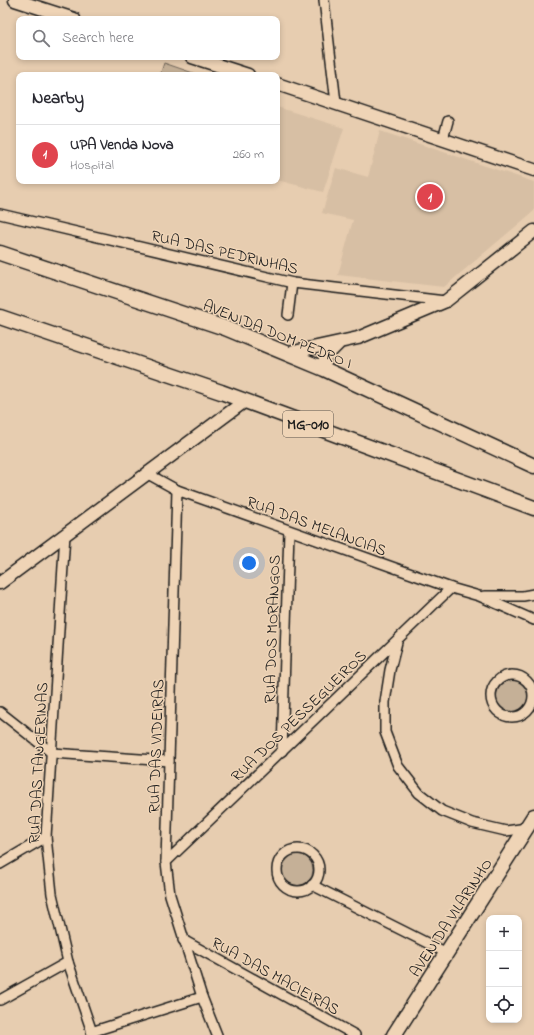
<!DOCTYPE html>
<html lang="en">
<head>
<meta charset="utf-8">
<style>
	body { margin:0; font-family:"Indie Flower",sans-serif; background:#f7f7f7; color:#2b2b33 }
	.controls { position:absolute; right:12px; bottom:12px; display:grid; overflow:hidden; border-radius:8px; box-shadow:0 2px 6px #0003 }
	.controls button { width:36px; height:36px; display:grid; place-items:center; padding:0; border:0; border-bottom:1px solid #e1e1e2; background:#fff; color:#2b2b33; font:20px sans-serif }
	.you { position:absolute; left:249px; top:563px; width:14px; height:14px; margin:-10px; border:3px solid #fff; border-radius:50%; background:#1a73e8; box-shadow:0 0 0 6px #1a73e833 }
	.badge { display:grid; place-items:center; width:26px; height:26px; border-radius:50%; background:#2563eb; color:#fff; font-size:13px; font-weight:700 }
	.pin { position:absolute; translate:-50% -50%; border:2px solid #fff; box-shadow:0 1px 4px #0006 }
	.list { margin:0; padding:0; list-style:none }
	h2 { display:flex; justify-content:space-between; align-items:center; height:52px; margin:0; padding:0 16px; font-size:17px }
	h2 small { font-size:13px; font-weight:400; color:#7c7c81 }
	.list li { display:grid; grid-template-columns:26px 1fr auto; gap:12px; align-items:center; box-sizing:border-box; height:60px; padding:0 16px; border-top:1px solid #e1e1e2 }
	.list b { display:block; font-size:15px; white-space:nowrap }
	.list p { margin:0; font-size:13px; white-space:nowrap; color:#7c7c81 }
	.list em { font-size:13px; font-style:normal; color:#7c7c81 }
	.icon { flex:none; width:22px; height:22px; fill:none; stroke:currentColor; stroke-width:2; stroke-linecap:round; stroke-linejoin:round }
	.map { position:relative; flex:none; width:534px; height:1035px; overflow:hidden }
	.search { position:absolute; background:#fff; box-shadow:0 2px 6px #0003; left:16px; top:16px; width:264px; height:44px; display:flex; align-items:center; gap:10px; box-sizing:border-box; padding:0 14px; border-radius:8px; color:#7c7c81; font-size:15px }
	.panel { position:absolute; background:#fff; box-shadow:0 2px 6px #0003; left:16px; top:72px; width:264px; height:112px; border-radius:8px }
	.map>svg:first-child { display:block }
	.built { fill:#d7bfa4 }
	.green { fill:#c5b097; stroke:#70665a }
	.lines { fill:none; stroke-linecap:round; stroke-linejoin:round }
	.minor-casing { stroke:#1c1c1c; stroke-width:12 }
	.secondary-casing { stroke:#1c1c1c; stroke-width:15 }
	.trunk-casing { stroke:#1c1c1c; stroke-width:17 }
	.minor { stroke:#efd4b6; stroke-width:9 }
	.secondary { stroke:#efd4b6; stroke-width:12 }
	.trunk { stroke:#efd4b6; stroke-width:14 }
	.labels { text-anchor:middle; stroke-width:3; stroke-linejoin:round; paint-order:stroke }
	.shield { fill:#efd4b6; stroke:#5b534a; stroke-width:1 }
	.shield-label { font-size:15px; font-weight:bold; fill:#1c1c1c }
	.street-label { font-size:16px; fill:#1c1c1c; stroke:#efd4b6 }
</style>
</head>
<body>
<div class="map">
<svg width="534" height="1035" viewBox="0 0 534 1035">
	<rect width="100%" height="100%" fill="#e7cdb0"/>
	<filter id="ink" filterUnits="userSpaceOnUse"><feTurbulence type="fractalNoise" baseFrequency=".025" numOctaves="2"/><feDisplacementMap in="SourceGraphic" scale="8" xChannelSelector="R" yChannelSelector="G"/><feConvolveMatrix kernelMatrix="1 2 1 2 8 2 1 2 1" color-interpolation-filters="sRGB"/></filter>
	<g filter="url(#ink)">
		<!-- built -->
		<g class="built">
			<path d="M277 107 344 128 323 192 277 180Z"/>
			<path d="M380 131 534 182V211L444 287 338 275 353 220 322 213 336 168 368 177Z"/>
		</g>
		<!-- green -->
		<g class="green">
			<path d="M164 63 199 75H160Z"/>
			<circle cx="512" cy="696" r="16"/>
			<circle cx="297" cy="870" r="16"/>
		</g>
		<g class="lines">
			<defs>
				<g id="minor">
					<path d="M324 0 336 103"/>
					<path d="M443 139 448 121"/>
					<path d="M0 214 293 283 445 301"/>
					<path d="M288 315 292 283"/>
					<path d="M148 474 177 490 451 588 479 596 534 620"/>
					<path d="M177 490 166 862 170 895 202 997 217 1035"/>
					<path d="M65 534 46 837 52 894 68 962 93 1035"/>
					<path d="M484 596H523L534 594"/>
					<path d="M397 642 390 670 385 702V732L398 766 419 793 442 811 472 823 506 831 527 828"/>
					<circle cx="512" cy="696" r="21"/>
					<path d="M0 712 52 753"/>
					<path d="M282 751 289 531"/>
					<path d="M52 753 169 761"/>
					<circle cx="298" cy="870" r="21"/>
					<path d="M166 862 451 588"/>
					<path d="M0 864 46 837"/>
					<path d="M312 885 447 953"/>
					<path d="M183 940 355 1035"/>
					<path d="M0 1000 68 962"/>
					<path d="M91 1032 202 997"/>
				</g>
				<g id="secondary">
					<path d="M15 0 74 19"/>
					<path d="M192 57 248 75"/>
					<path d="M277 84 534 170"/>
					<path d="M289 353 358 338 446 301 534 231"/>
					<path d="M324 369 325 357 338 344"/>
					<path d="M0 583 245 401"/>
				</g>
				<g id="trunk">
					<path d="M0 253 225 328 324 369 534 466"/>
					<path d="M0 317 221 392 534 508"/>
					<path d="M394 1035 534 816"/>
				</g>
			</defs>
			<!-- minor casing -->
			<use href="#minor" class="minor-casing"/>
			<!-- secondary casing -->
			<use href="#secondary" class="secondary-casing"/>
			<!-- trunk casing -->
			<use href="#trunk" class="trunk-casing"/>
			<!-- minor -->
			<use href="#minor" class="minor"/>
			<!-- secondary -->
			<use href="#secondary" class="secondary"/>
			<!-- trunk -->
			<use href="#trunk" class="trunk"/>
		</g>
	</g>
	<g class="labels">
		<!-- shield labels -->
		<rect class="shield" x="283" y="411" width="50" height="26" rx="3"/>
		<g class="shield-label">
			<text x="308" y="429">MG-010</text>
		</g>
		<!-- street labels -->
		<g class="street-label">
			<text transform="translate(225 251) rotate(13)" y="6">RUA DAS PEDRINHAS</text>
			<text transform="translate(278 333) rotate(22)" y="6">AVENIDA DOM PEDRO I</text>
			<text transform="translate(317 525) rotate(20)" y="6">RUA DAS MELANCIAS</text>
			<text transform="translate(271 629) rotate(-88)" y="6">RUA DOS MORANGOS</text>
			<text transform="translate(298 715) rotate(-44)" y="6">RUA DOS PESSEGUEIROS</text>
			<text transform="translate(155 746) rotate(-88)" y="6">RUA DAS VIDEIRAS</text>
			<text transform="translate(37 763) rotate(-87)" y="6">RUA DAS TANGERINAS</text>
			<text transform="translate(450 917) rotate(-57)" y="6">AVENIDA VILARINHO</text>
			<text transform="translate(276 975) rotate(29)" y="6">RUA DAS MACIEIRAS</text>
		</g>
	</g>
</svg>
<div class="controls">
<button>+</button>
<button>−</button>
<button><svg class="icon" aria-label="locate" viewBox="0 0 24 24"><circle cx="12" cy="12" r="6"/><path d="M12 2v4M12 18v4M2 12h4M18 12h4"/></svg></button>
</div>
<div class="you"></div>
<div class="pin badge" style="left:430px;top:197px;background:#e0444e">1</div>
<div class="search"><svg class="icon" aria-label="search" viewBox="0 0 24 24"><circle cx="10" cy="10" r="6"/><path d="M15 15l6 6"/></svg>Search here</div>
<section class="panel">
<h2>Nearby<small></small></h2>
<ul class="list">
<li><span class="badge" style="background:#e0444e">1</span><div><b>UPA Venda Nova</b><p>Hospital</p></div><em>260 m</em></li>
</ul>
</section>
</div>
</body>
</html>
